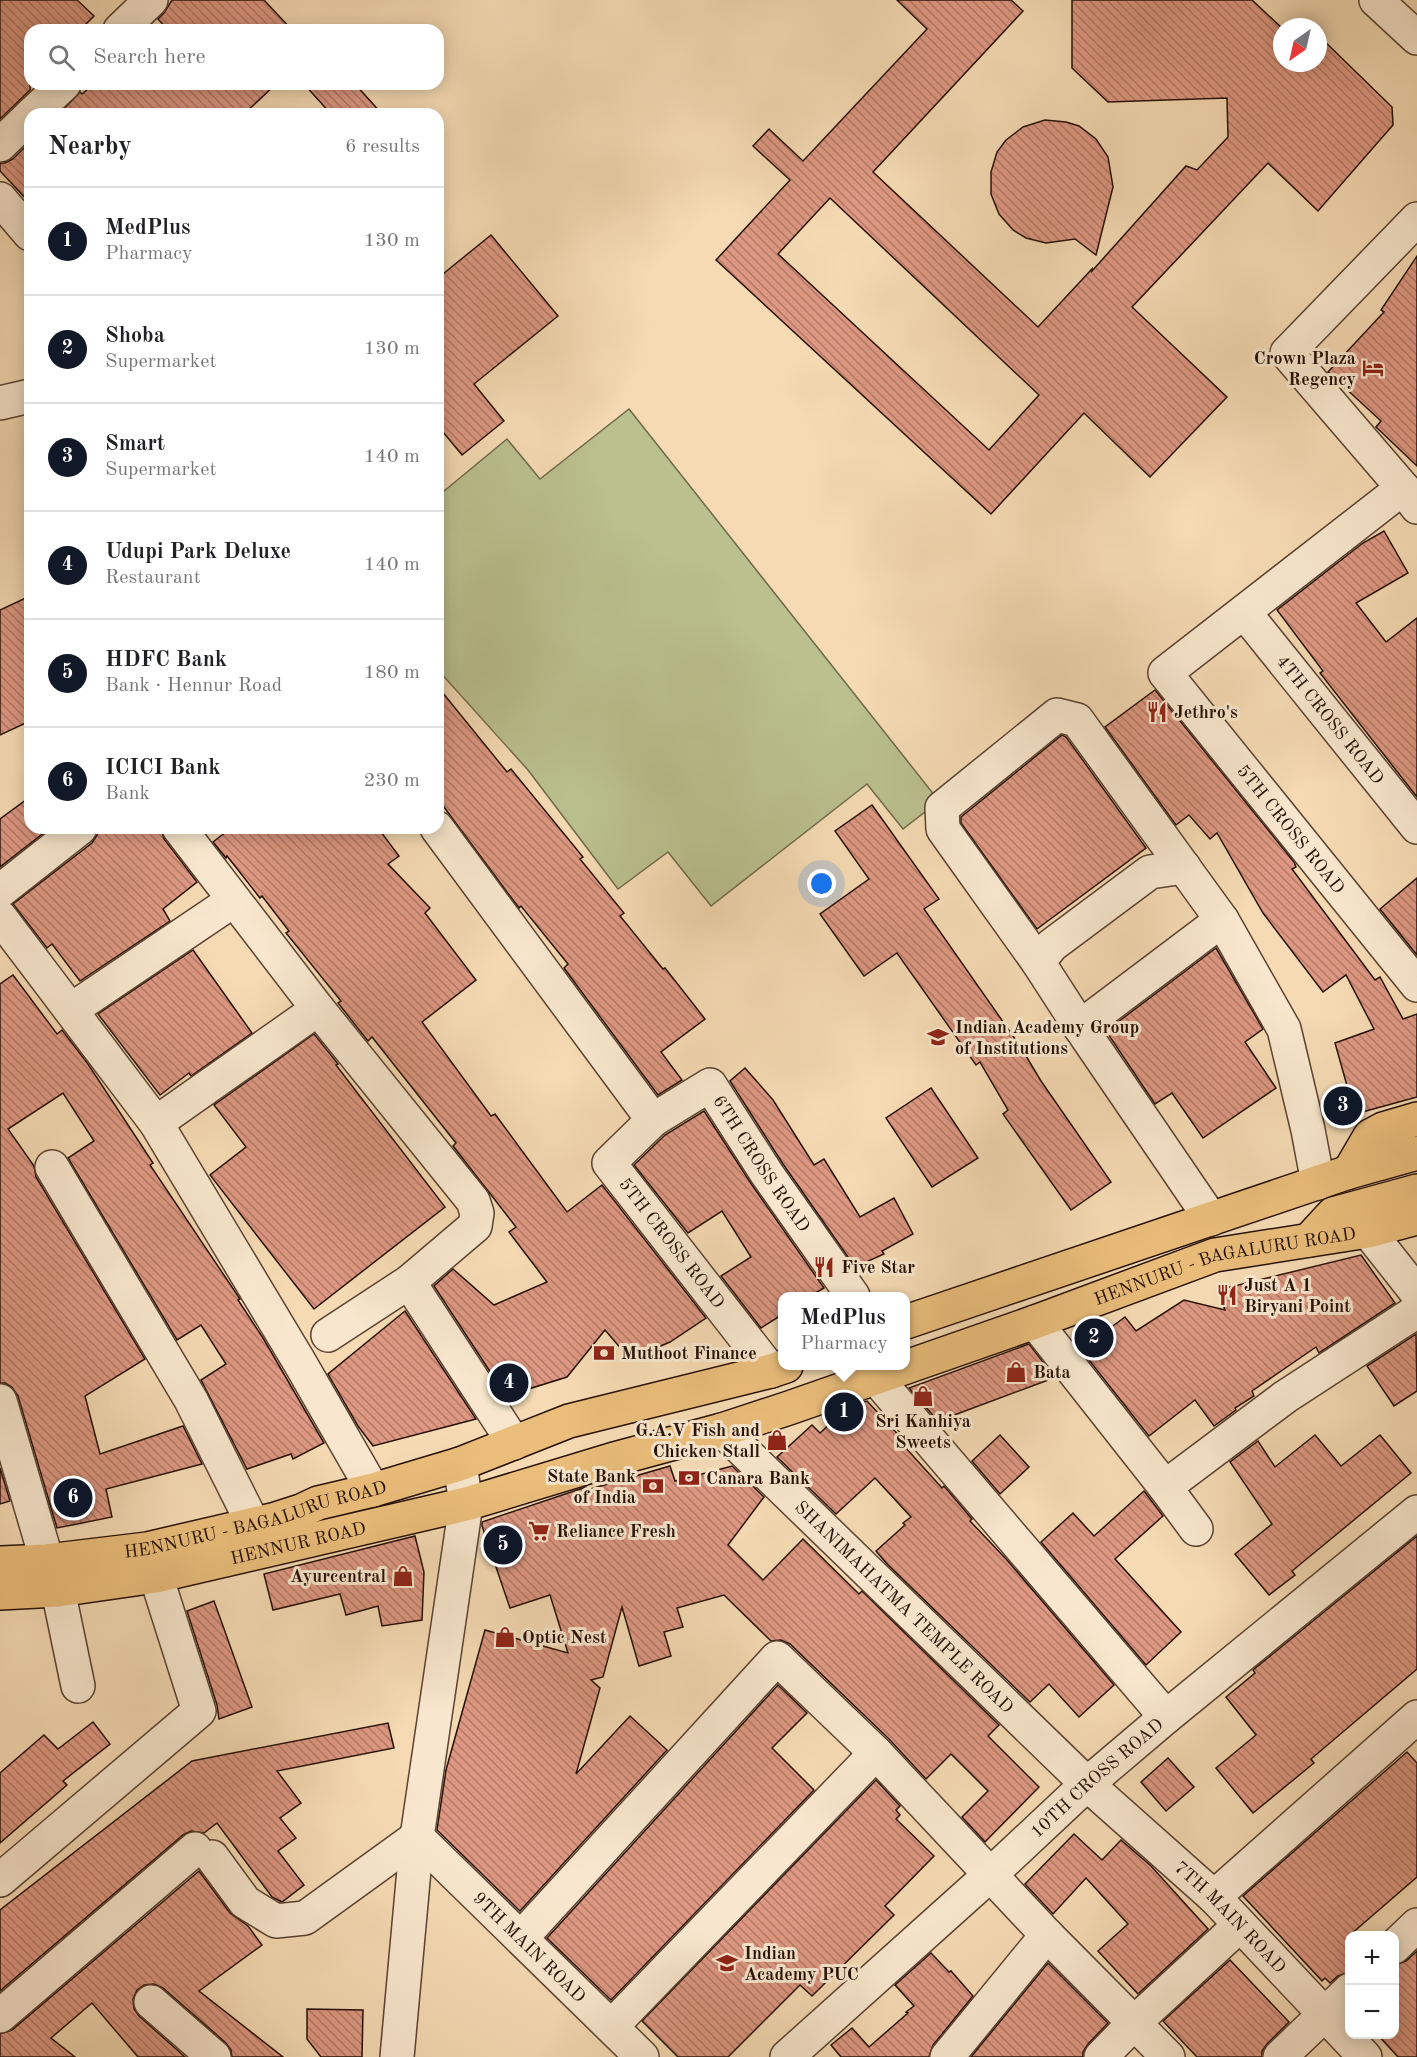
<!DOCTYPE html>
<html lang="en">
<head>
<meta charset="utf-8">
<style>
	body { margin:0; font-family:"Old Standard TT",serif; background:#f6f6f6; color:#202124 }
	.controls { position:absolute; right:18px; bottom:18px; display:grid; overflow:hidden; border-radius:12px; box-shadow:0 3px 15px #0003 }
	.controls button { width:54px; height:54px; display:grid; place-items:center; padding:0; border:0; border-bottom:2px solid #e0e0e0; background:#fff; color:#202124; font:30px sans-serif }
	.compass { position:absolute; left:1273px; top:18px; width:54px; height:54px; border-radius:50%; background:#fff; box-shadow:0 3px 15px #0003; rotate:214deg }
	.you { position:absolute; left:822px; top:884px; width:21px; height:21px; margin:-15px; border:4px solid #fff; border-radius:50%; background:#1a73e8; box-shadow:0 0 0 9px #1a73e833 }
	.badge { display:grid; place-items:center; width:39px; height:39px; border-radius:50%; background:#111827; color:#fff; font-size:20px; font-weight:700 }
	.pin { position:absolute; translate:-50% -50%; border:3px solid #fff; box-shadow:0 2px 6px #0006 }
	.popup { position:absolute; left:778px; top:1292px; width:132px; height:78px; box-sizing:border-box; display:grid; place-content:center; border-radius:12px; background:#fff; filter:drop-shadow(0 2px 4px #0005); font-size:20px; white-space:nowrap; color:#757577 }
	.popup b { font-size:22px; color:#202124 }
	.popup::after { content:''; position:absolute; left:50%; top:100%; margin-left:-12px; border:12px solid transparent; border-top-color:#fff }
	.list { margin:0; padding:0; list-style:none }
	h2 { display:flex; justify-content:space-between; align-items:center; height:78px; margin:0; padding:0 24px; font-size:26px }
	h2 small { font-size:20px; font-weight:400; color:#757577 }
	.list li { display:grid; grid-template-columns:39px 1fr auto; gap:18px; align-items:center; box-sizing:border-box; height:108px; padding:0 24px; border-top:2px solid #e0e0e0 }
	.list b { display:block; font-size:22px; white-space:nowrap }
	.list p { margin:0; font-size:20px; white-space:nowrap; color:#757577 }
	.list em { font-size:20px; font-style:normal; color:#757577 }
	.icon { flex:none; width:33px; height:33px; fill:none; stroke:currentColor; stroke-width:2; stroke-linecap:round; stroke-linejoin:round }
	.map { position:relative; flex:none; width:1417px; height:2057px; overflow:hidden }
	.search { position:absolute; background:#fff; box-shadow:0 3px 15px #0003; left:24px; top:24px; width:420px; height:66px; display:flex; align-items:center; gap:15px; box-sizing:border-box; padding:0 21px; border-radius:18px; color:#757577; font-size:22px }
	.panel { position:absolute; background:#fff; box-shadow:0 3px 15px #0003; left:24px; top:108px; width:420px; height:726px; border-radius:18px }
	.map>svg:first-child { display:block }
	.green { fill:#bac08e; stroke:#70684a; stroke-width:1.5 }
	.building { fill:url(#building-back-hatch); stroke:#261007; stroke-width:1.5; fill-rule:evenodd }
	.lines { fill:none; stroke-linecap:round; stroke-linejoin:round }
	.minor-casing { stroke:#5a4232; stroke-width:36 }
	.major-casing { stroke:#261007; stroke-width:36 }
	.minor { stroke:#f8e7ce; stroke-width:33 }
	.major { stroke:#eabd7a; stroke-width:33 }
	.labels { text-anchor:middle; stroke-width:6; stroke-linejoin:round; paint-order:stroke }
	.poi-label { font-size:18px; font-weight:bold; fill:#261007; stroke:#f8e7ce; text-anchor:start }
	.street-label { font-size:18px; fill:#261007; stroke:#f8e7ce }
</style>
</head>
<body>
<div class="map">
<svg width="1417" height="2057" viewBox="0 0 1417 2057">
	<defs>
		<pattern id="building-back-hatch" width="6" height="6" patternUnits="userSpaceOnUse" patternTransform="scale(1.5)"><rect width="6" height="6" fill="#dd9782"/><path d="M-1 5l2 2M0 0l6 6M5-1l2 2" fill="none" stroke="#b37a68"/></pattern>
	</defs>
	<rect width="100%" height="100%" fill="#f5dab3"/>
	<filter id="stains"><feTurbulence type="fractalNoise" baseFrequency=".00333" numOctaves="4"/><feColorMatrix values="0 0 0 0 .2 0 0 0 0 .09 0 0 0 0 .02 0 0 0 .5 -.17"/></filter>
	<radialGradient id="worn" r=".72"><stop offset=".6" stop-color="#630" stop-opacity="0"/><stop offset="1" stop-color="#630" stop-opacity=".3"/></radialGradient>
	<!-- green -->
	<path class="green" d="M629 409 939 801 903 829 867 784 711 906 668 852 618 889 528 770 438 670V496L507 439 540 479Z"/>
	<!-- building -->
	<g class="building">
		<path d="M0 0H77L94 16 80 30H30V90L0 119Z"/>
		<path d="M172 0H264L292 30H168L158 19 164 13Z"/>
		<path d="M897 0H1011L1023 11 873 172 1038 327 1092 269V271L1186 166 1197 170 1228 137 1227 98 1108 102 1072 68V0H1252L1282 28V63H1318V35L1392 107 1393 125 1318 211 1268 163 1132 307 1227 397 1150 477 1084 413 991 514 716 260 790 180 753 146 769 129 803 161 927 29ZM830 198 1039 395 989 450 778 254Z"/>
		<path d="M94 84H276L244 114H59L80 92 82 94Z"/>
		<path d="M304 84H355L382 114H331Z"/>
		<path d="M1045 120 1066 122 1079 126 1096 139 1108 157 1113 187 1096 255 1075 239 1046 243 1026 238 1013 230 999 214 991 194V172L997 152 1006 140 1023 127Z"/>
		<path d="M30 142V203L0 171V163H5L13 159Z"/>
		<path d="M491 235 558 316 474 384 504 421 462 455 438 426V278Z"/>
		<path d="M1417 256V466L1376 427 1381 421 1328 372 1384 312 1381 310Z"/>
		<path d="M1384 531 1408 573 1356 603 1386 642 1417 618V797L1320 673 1323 671 1277 610 1363 543Z"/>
		<path d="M30 596V721L0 735V610Z"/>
		<path d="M438 687 507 772 511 769 583 857 580 859 624 913 620 916 663 969 665 968 705 1019 661 1052 682 1080 658 1095 564 968 568 964 521 906 519 908 438 799Z"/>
		<path d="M1155 690 1294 862 1296 867 1292 869 1375 980 1380 977 1403 1019 1417 1014V1097L1355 1114 1335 1043 1374 1029 1346 975 1323 992 1263 913 1217 833 1210 839 1189 815 1176 825 1105 727Z"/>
		<path d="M1062 735 1066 737 1146 848 1037 929 961 823V817Z"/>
		<path d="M30 797V828H50L0 867V819Z"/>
		<path d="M872 805 939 899 924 909 1020 1046 1041 1081 1111 1182 1071 1210 1003 1114 1008 1110 980 1062 976 1065 897 953 864 976 820 914 869 879 835 831Z"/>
		<path d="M98 828H161L164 839 197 882 163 909 170 921 80 981 52 944 47 948 13 904 92 843 97 835Z"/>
		<path d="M231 828H378L399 856 388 864 430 908 425 913 476 980 422 1022 491 1116 495 1114 567 1212 602 1185 706 1318 670 1342 630 1359 605 1330 567 1377 506 1396 434 1286 453 1269 494 1305 547 1282 509 1232 516 1227 453 1146 456 1143 372 1037 368 1041 338 1003 341 1001 286 933 289 931 262 896 260 898 227 856 226 858 213 842Z"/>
		<path d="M1417 878V955L1380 909Z"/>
		<path d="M1216 948 1263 1029 1245 1042 1276 1088 1203 1138 1172 1093 1155 1104 1106 1031Z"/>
		<path d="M193 950 252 1033 191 1076 189 1073 160 1095 98 1014Z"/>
		<path d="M13 975 57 1034 62 1030 88 1064 153 1163 150 1165 240 1299 238 1300 263 1338 324 1443 293 1459 291 1454 247 1469 201 1380 226 1364 201 1325 177 1340 68 1158 94 1141 63 1093 8 1129 34 1166 36 1177 145 1359 85 1396 100 1454 183 1426 202 1464 106 1489 112 1517 57 1528 18 1396 12 1387 5 1383H0V984Z"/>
		<path d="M314 1034 338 1064 336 1065 445 1207 314 1309 210 1175 246 1147 214 1105Z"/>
		<path d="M745 1068 773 1100 814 1165 824 1159 860 1217 894 1198 913 1234 882 1251 884 1254 855 1267 783 1164 730 1081Z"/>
		<path d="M931 1088 978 1158 932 1187 886 1118Z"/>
		<path d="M704 1111 752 1185 824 1288 810 1296H783V1314L761 1328 721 1276 751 1257 722 1211 688 1233 634 1165 665 1135Z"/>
		<path d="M1361 1255 1395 1303 1319 1353 1316 1347 1252 1391 1254 1396 1235 1408 1236 1410 1214 1426 1195 1400 1149 1436 1081 1350 1125 1317 1136 1331 1184 1300 1225 1310 1218 1290Z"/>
		<path d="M405 1311 476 1419 373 1446 358 1426 328 1374Z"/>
		<path d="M1416 1334 1417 1391 1394 1406 1367 1366Z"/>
		<path d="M1029 1344 1046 1366 1051 1379 938 1421 909 1388Z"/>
		<path d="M867 1401 905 1442V1447L942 1488 944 1486 972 1519 970 1521 1007 1560 1114 1685 1079 1717 1049 1684 1030 1702 888 1565 876 1551 905 1525 903 1523 911 1517 875 1478 836 1514 777 1457 812 1425 820 1433 848 1407Z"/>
		<path d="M1000 1435 1029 1467 1000 1494 972 1461Z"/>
		<path d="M1315 1435 1341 1466 1380 1435 1411 1473 1292 1571 1295 1575 1269 1595 1235 1554 1272 1524 1230 1462 1258 1441 1275 1467Z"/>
		<path d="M670 1466 675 1481 732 1466 764 1497 728 1545 763 1580 803 1539 859 1594 862 1591 999 1725 988 1736 1039 1787 985 1842 962 1817 988 1791 951 1754 926 1779 889 1739 790 1644 781 1640 771 1641 724 1595 677 1608 683 1627 664 1632 671 1656 639 1666 622 1607 603 1677 591 1680 600 1688 576 1774 630 1716 667 1750 520 1911 437 1830 446 1770 485 1630 568 1653 550 1595 510 1608 482 1526V1522L586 1487 587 1490Z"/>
		<path d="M0 1468 10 1501 0 1504Z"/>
		<path d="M1144 1491 1163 1516 1115 1559 1181 1632 1146 1665 1041 1542 1073 1513 1094 1536Z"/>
		<path d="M415 1536 424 1572 422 1620 382 1626 378 1606 346 1615 340 1594 273 1610 264 1574Z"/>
		<path d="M1417 1536V1669L1311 1759 1314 1763 1253 1813 1216 1768 1256 1735 1226 1697 1255 1673 1253 1670Z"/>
		<path d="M214 1601 252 1707 219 1719 217 1705 187 1611Z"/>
		<path d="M778 1685 807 1713 772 1748 814 1790 611 2000 547 1938Z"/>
		<path d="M93 1722 110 1744 63 1781 67 1785 0 1843V1773L44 1735 58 1749Z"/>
		<path d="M388 1723 394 1748 277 1771 301 1803 280 1818 296 1838 278 1851 304 1885 282 1902 272 1897 217 1823 204 1833 191 1831 183 1835 0 1991V1910L192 1761Z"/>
		<path d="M1407 1752 1417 1763V1877L1350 1935 1347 1940 1350 1943V1972L1338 1976 1330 1983 1325 1978 1322 1981 1243 1896Z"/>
		<path d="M1168 1758 1194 1787 1166 1811 1141 1782Z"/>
		<path d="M876 1780 900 1806 896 1810 900 1815 896 1819 934 1856 885 1906 894 1915 812 1996 800 1985 728 2057H678L642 2021Z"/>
		<path d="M1074 1834 1102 1860 1121 1840 1151 1866 1208 1929 1138 1994 1098 1951 1128 1924 1086 1878 1053 1914 1025 1884Z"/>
		<path d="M199 1871 230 1913 248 1926 262 1945 199 1991 283 2057H232L231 2050 226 2043 163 1988 154 1984 144 1985 137 1990 133 1999 134 2009 139 2016 185 2057H138L92 2003 51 2038 75 2057H0V2034L12 2030Z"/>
		<path d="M1417 1951V2057H1398L1377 2034H1395V1965L1406 1961Z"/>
		<path d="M931 1953 949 1972 951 1971 973 1996 933 2045 929 2057H841L831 2045 852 2028 869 2047 908 2013 906 2012 914 2006 895 1985Z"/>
		<path d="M1230 1960 1289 2022 1267 2044 1262 2051V2057H1197L1163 2021Z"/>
		<path d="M1048 1963 1108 2023 1088 2044 1083 2052V2057H971Z"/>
		<path d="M307 2009 363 2010 362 2057H321L307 2039Z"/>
	</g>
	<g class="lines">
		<defs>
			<g id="minor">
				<path d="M1376 0 1417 38"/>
				<path d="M120 30 151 0"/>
				<path d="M32 114 64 84"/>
				<path d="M0 145 30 116"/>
				<path d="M0 199 30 234"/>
				<path d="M1417 219 1287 353 1403 488 1417 507"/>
				<path d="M0 403 30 396"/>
				<path id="s1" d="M1403 488 1165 673 1417 985"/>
				<path id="s2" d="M1244 612 1417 827"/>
				<path d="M179 828 318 1009 473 1201 477 1213 475 1226 409 1282 328 1335"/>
				<path d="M437 828 653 1120"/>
				<path d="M0 891 80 828"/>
				<path d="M0 917 156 1123 300 1363 373 1490"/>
				<path d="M1038 962 1052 945 1150 872 1184 867"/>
				<path d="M71 1010 234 900"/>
				<path d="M1080 1027 1222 920"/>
				<path d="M156 1123 318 1009"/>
				<path d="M52 1167 191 1400 253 1524"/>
				<path d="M1211 1219 1080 1027 1038 962 943 829 942 808 1057 715 1077 720 1222 920 1284 1029 1308 1130 1318 1183"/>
				<path d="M1368 1231 1417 1293"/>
				<path d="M409 1282 514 1443"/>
				<path d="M1035 1322 1165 1487 1285 1397 1417 1311"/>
				<path id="s3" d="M771 1371 609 1163 653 1120 710 1085 767 1174 853 1296"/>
				<path d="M876 1378 1166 1717"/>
				<path d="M0 1401 47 1561"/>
				<path id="s4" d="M722 1430 1087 1784 1214 1897 1365 2057"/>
				<path d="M1165 1487 1196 1529"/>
				<path d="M58 1590 78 1686"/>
				<path id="s5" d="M212 1857 245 1902 276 1921 305 1918 417 1837 642 2057"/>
				<path d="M0 1880 199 1711 156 1576"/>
				<path d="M1214 1897 1417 1717"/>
				<path d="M521 1938 777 1658 876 1753 1047 1935 1168 2057"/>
				<path d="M1394 1947 1417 1925"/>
				<path d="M151 2002 214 2057"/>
				<path d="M0 2016 195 1849"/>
				<path d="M612 2026 876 1753"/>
				<path d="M397 2057 417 1837 466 1504 460 1464"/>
				<path id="s6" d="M787 2057 991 1874 1087 1784 1166 1717 1417 1512"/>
				<path d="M947 2057 1047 1935"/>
				<path d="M1101 2057 1135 2022 1240 1925"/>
				<path d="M1280 2057 1350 1990"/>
			</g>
			<g id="major">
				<path d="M1349 1172 1370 1136 1383 1129 1417 1119"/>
				<path d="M1309 1240 1333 1214 1417 1191"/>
				<path d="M906 1322 1349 1172 1417 1153"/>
				<path id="s7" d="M0 1563 47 1561 147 1549 276 1519 301 1511 318 1503 373 1490 460 1464 569 1421 771 1371 786 1366"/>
				<path id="s8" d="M0 1593 58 1590 156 1576 466 1504 611 1460 722 1430 789 1408 1035 1322 1215 1255 1368 1231 1417 1218"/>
			</g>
		</defs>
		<!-- minor casing -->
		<use href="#minor" class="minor-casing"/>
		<!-- major casing -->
		<use href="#major" class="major-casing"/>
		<!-- minor -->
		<use href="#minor" class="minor"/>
		<!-- major -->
		<use href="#major" class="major"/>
	</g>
	<!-- icons -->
	<defs>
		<symbol id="hotel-bare" viewBox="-9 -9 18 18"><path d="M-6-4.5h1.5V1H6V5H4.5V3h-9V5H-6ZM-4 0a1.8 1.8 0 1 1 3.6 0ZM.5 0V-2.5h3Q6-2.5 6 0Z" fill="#8f2418" stroke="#f8e7ce" stroke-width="2.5" paint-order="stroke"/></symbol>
		<symbol id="restaurant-bare" viewBox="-9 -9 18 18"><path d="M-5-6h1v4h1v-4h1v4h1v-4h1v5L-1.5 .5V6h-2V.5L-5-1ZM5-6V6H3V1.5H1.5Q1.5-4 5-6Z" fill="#8f2418" stroke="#f8e7ce" stroke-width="2.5" paint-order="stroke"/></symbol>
		<symbol id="university-bare" viewBox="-9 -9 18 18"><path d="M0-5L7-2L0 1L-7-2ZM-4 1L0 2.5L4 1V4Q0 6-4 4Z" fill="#8f2418" stroke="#f8e7ce" stroke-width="2.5" paint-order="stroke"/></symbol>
		<symbol id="bank-bare" viewBox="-9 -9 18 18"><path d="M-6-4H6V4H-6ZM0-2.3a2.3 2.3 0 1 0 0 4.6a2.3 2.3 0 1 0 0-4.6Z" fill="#8f2418" stroke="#f8e7ce" stroke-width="2.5" paint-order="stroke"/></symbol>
		<symbol id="shop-bare" viewBox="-9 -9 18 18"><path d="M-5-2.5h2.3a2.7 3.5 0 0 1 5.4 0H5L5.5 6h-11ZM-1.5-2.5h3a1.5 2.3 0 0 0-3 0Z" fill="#8f2418" stroke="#f8e7ce" stroke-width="2.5" paint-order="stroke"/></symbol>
		<symbol id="supermarket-bare" viewBox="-9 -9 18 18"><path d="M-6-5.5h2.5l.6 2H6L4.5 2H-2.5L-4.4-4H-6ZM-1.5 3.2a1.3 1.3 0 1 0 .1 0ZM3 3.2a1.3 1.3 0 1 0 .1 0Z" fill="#8f2418" stroke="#f8e7ce" stroke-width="2.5" paint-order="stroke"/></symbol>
	</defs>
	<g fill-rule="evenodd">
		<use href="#hotel-bare" x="1358" y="353" width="30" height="30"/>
		<use href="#restaurant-bare" x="1142" y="697" width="30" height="30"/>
		<use href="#university-bare" x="923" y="1022" width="30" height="30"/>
		<use href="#restaurant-bare" x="809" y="1252" width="30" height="30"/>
		<use href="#restaurant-bare" x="1212" y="1280" width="30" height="30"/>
		<use href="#bank-bare" x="589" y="1338" width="30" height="30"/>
		<use href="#shop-bare" x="1001" y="1357" width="30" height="30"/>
		<use href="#shop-bare" x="908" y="1381" width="30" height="30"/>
		<use href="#shop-bare" x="762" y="1425" width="30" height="30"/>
		<use href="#bank-bare" x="674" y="1463" width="30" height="30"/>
		<use href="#bank-bare" x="638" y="1471" width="30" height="30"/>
		<use href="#supermarket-bare" x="524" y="1516" width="30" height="30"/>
		<use href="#shop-bare" x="388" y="1561" width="30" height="30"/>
		<use href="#shop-bare" x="490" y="1622" width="30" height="30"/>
		<use href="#university-bare" x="712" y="1948" width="30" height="30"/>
	</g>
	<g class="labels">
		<!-- poi labels -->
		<g class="poi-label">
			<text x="1356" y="364" text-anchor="end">Crown Plaza<tspan x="1356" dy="21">Regency</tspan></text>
			<text x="1174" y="718">Jethro's</text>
			<text x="955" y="1033">Indian Academy Group<tspan x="955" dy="21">of Institutions</tspan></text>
			<text x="841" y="1273">Five Star</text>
			<text x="1244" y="1291">Just A 1<tspan x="1244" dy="21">Biryani Point</tspan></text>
			<text x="621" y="1359">Muthoot Finance</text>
			<text x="1033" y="1378">Bata</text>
			<text x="923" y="1427" text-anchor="middle">Sri Kanhiya<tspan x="923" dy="21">Sweets</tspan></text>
			<text x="760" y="1436" text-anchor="end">G.A.V Fish and<tspan x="760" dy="21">Chicken Stall</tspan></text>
			<text x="636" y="1482" text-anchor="end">State Bank<tspan x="636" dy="21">of India</tspan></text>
			<text x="706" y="1484">Canara Bank</text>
			<text x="556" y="1537">Reliance Fresh</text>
			<text x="386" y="1582" text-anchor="end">Ayurcentral</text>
			<text x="522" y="1643">Optic Nest</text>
			<text x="744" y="1959">Indian<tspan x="744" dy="21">Academy PUC</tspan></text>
		</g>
		<!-- street labels -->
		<g class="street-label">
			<text dy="6" stroke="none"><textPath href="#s2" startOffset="138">4TH CROSS ROAD</textPath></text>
			<text dy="6" stroke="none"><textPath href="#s1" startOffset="502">5TH CROSS ROAD</textPath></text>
			<text dy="6" stroke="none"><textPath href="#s3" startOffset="486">6TH CROSS ROAD</textPath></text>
			<text transform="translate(672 1243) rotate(52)" y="6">5TH CROSS ROAD</text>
			<text dy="6" stroke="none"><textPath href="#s8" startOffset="1272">HENNURU - BAGALURU ROAD</textPath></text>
			<text dy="6" stroke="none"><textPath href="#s7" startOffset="260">HENNURU - BAGALURU ROAD</textPath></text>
			<text dy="6" stroke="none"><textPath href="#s8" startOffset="303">HENNUR ROAD</textPath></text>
			<text dy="6" stroke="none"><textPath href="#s4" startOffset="254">SHANIMAHATMA TEMPLE ROAD</textPath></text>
			<text dy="6" stroke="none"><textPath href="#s6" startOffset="417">10TH CROSS ROAD</textPath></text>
			<text dy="6" stroke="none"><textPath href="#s4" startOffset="704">7TH MAIN ROAD</textPath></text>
			<text dy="6" stroke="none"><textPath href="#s5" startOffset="417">9TH MAIN ROAD</textPath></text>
		</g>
	</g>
	<rect width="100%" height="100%" filter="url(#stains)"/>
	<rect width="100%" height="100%" fill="url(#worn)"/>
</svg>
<div class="controls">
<button>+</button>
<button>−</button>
</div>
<svg class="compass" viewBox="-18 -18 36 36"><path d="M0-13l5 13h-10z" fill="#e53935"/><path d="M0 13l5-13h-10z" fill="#757577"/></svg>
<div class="you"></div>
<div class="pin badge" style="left:844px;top:1412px">1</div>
<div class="popup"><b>MedPlus</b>Pharmacy</div>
<div class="pin badge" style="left:1094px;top:1338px">2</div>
<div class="pin badge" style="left:1343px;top:1106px">3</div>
<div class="pin badge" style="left:509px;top:1383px">4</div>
<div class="pin badge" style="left:503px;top:1545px">5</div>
<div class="pin badge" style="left:73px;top:1498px">6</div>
<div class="search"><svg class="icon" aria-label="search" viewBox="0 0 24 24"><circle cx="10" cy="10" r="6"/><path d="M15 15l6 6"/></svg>Search here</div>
<section class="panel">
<h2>Nearby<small>6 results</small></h2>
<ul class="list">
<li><span class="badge">1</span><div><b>MedPlus</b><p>Pharmacy</p></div><em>130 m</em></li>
<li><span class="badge">2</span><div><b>Shoba</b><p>Supermarket</p></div><em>130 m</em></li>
<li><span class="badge">3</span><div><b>Smart</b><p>Supermarket</p></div><em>140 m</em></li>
<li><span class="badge">4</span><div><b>Udupi Park Deluxe</b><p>Restaurant</p></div><em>140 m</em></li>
<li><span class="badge">5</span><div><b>HDFC Bank</b><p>Bank · Hennur Road</p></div><em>180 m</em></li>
<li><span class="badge">6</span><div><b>ICICI Bank</b><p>Bank</p></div><em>230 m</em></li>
</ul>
</section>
</div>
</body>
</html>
